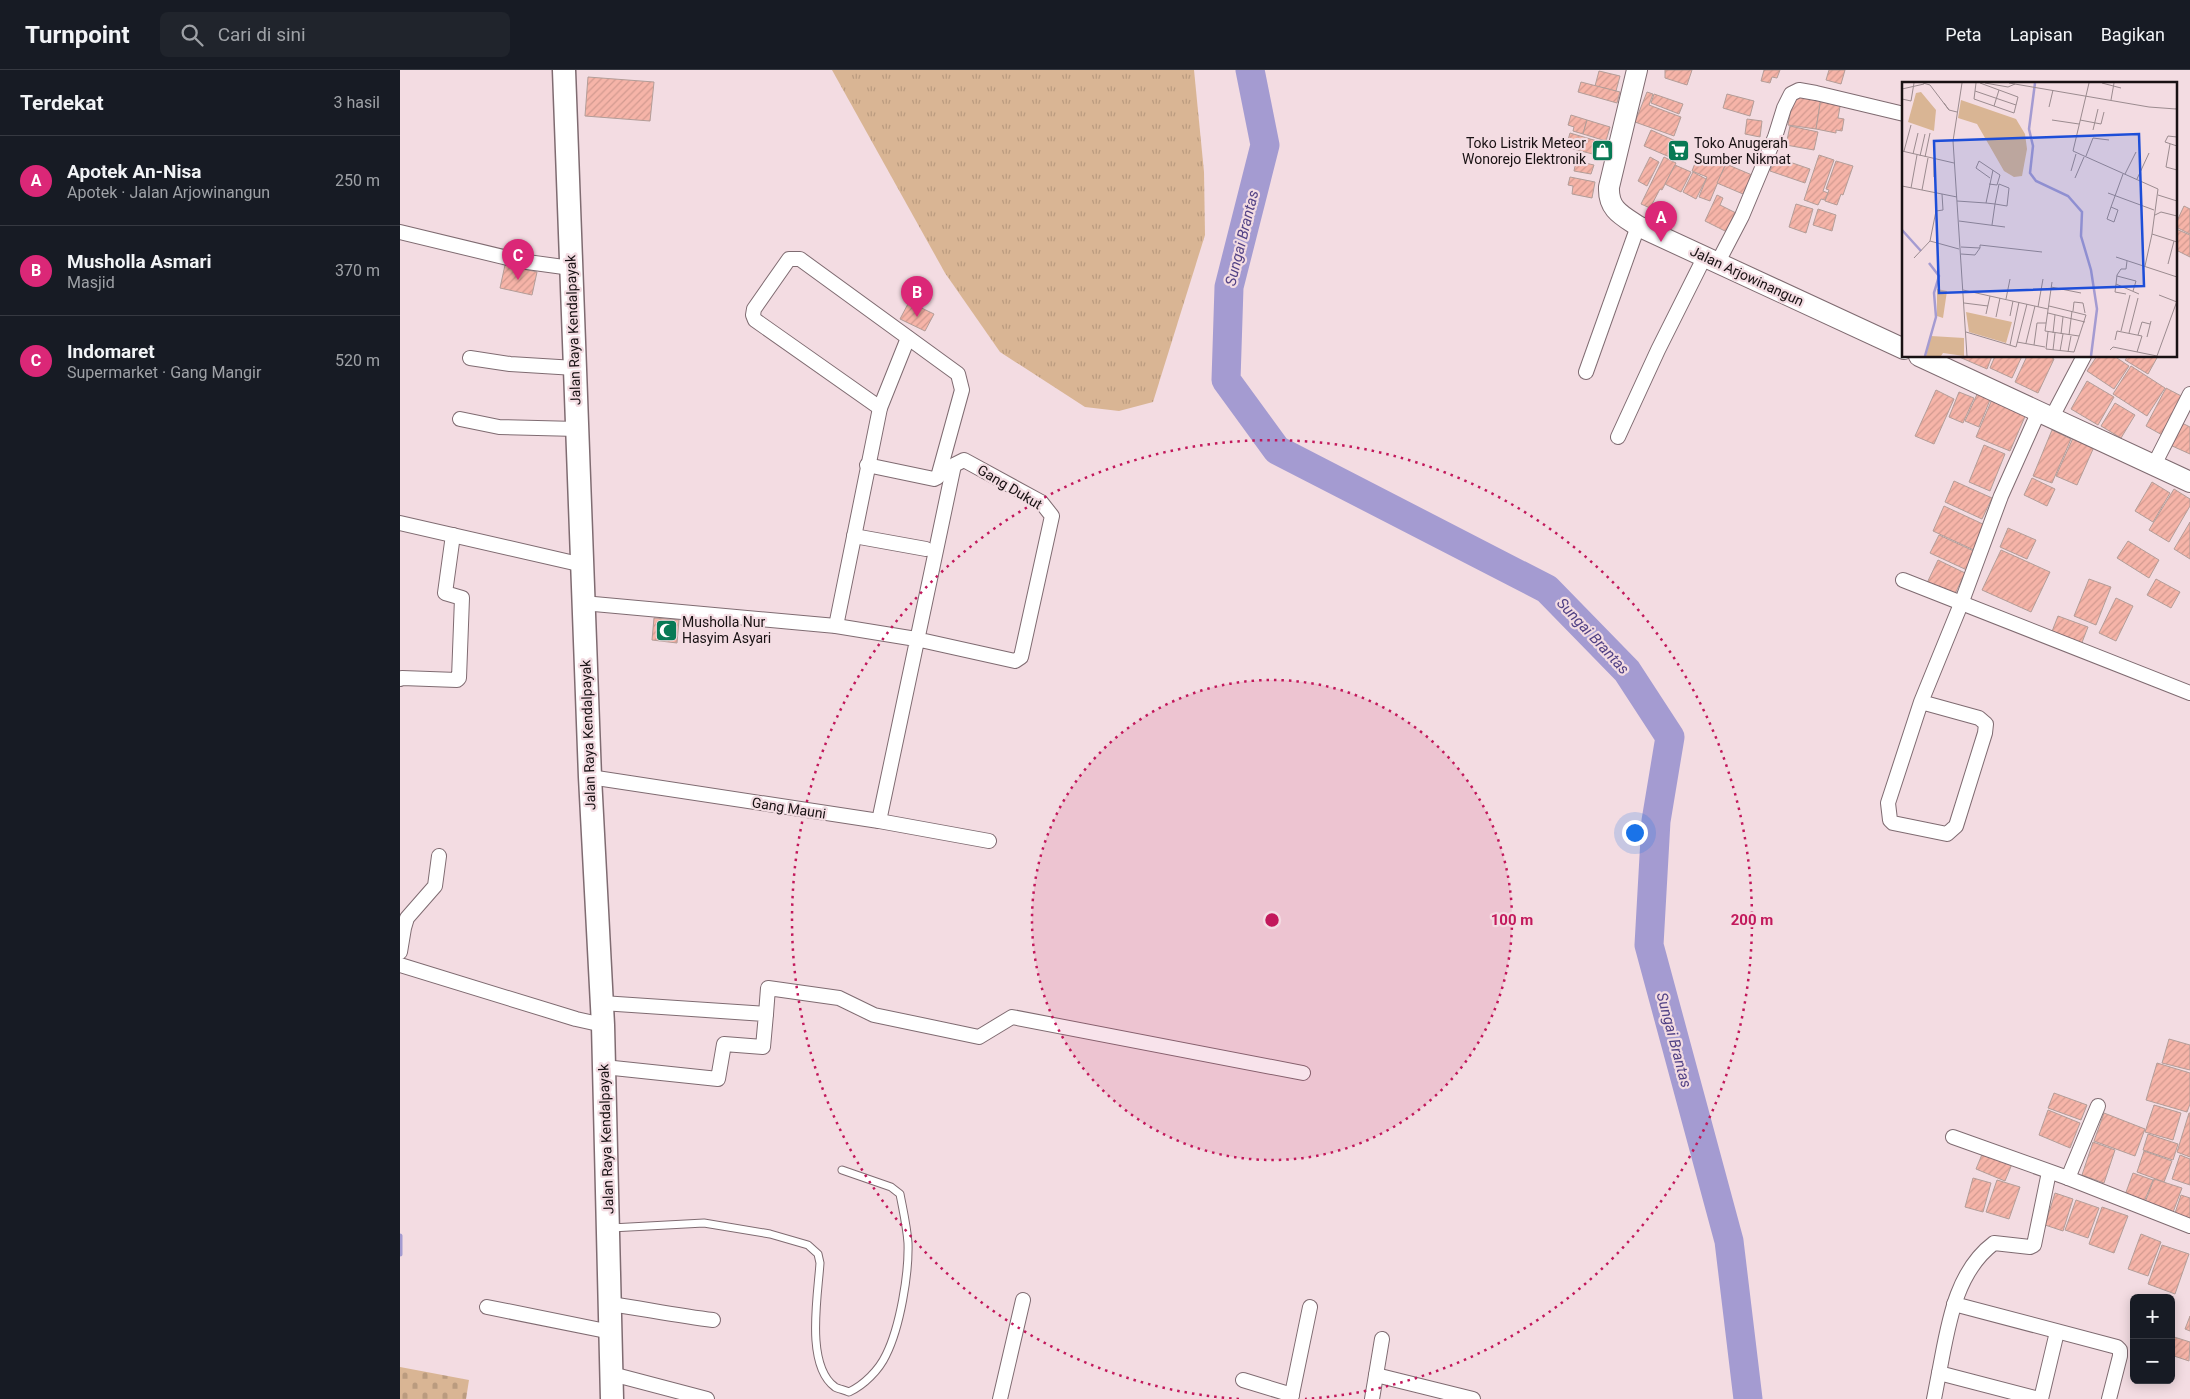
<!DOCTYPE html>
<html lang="id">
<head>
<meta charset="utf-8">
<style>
	body { margin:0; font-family:Roboto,sans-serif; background:#20242c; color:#f1f3f6 }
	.controls { position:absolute; right:15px; bottom:15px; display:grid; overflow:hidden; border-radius:8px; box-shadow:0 2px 12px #0003 }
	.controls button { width:45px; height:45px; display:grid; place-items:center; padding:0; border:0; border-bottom:1px solid #363941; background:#171b24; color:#f1f3f6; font:25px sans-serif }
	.you { position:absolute; left:1234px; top:762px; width:18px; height:18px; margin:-12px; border:4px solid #fff; border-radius:50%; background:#1a73e8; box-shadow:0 0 0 8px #1a73e833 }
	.badge { display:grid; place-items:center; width:32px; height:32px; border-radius:50%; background:#db2777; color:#fff; font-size:16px; font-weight:700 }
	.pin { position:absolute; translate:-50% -41px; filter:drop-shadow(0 1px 2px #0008) }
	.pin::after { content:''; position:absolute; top:26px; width:18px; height:15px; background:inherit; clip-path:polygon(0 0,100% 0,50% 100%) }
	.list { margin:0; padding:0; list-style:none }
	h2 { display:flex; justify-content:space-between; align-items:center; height:65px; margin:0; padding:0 20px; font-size:21px }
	h2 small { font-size:16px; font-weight:400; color:#9ea1a6 }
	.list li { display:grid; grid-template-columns:32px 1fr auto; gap:15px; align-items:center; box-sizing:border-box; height:90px; padding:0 20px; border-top:1px solid #363941 }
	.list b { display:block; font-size:19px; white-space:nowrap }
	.list p { margin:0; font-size:16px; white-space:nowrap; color:#9ea1a6 }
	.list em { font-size:16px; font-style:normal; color:#9ea1a6 }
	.icon { flex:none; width:28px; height:28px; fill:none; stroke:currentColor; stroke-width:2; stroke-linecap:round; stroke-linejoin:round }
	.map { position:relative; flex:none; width:1790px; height:1329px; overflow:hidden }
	header { display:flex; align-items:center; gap:30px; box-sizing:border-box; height:70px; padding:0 25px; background:#171b24; border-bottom:1px solid #363941 }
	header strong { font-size:24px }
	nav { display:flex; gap:28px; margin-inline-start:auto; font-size:18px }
	.search { width:350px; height:45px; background:#20242c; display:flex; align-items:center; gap:12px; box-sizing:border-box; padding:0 18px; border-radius:8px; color:#9ea1a6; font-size:19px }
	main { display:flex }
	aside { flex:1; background:#171b24 }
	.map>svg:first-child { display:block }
	.grass { fill:url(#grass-tufts) }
	.cemetery { fill:url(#cemetery-stones) }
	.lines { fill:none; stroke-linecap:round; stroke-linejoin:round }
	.stream { stroke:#a49bd1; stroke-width:5 }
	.river { stroke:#a49bd1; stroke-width:29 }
	.building { fill:url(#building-hatch); stroke:#b39d98 }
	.lane-casing { stroke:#7f6b71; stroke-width:9 }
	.street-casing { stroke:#7f6b71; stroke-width:16 }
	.secondary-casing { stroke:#7f6b71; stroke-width:22 }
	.primary-casing { stroke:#7f6b71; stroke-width:25 }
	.lane { stroke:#fff; stroke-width:7 }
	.street { stroke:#fff; stroke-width:14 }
	.secondary { stroke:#fff; stroke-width:20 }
	.primary { stroke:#fff; stroke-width:22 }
	.ring { fill:none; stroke:#c2185b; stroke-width:2.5; stroke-dasharray:2.5 5 }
	.labels { text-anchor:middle; stroke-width:4.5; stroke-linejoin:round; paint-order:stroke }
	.poi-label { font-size:14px; fill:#181113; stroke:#f3dce2; text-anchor:start }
	.street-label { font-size:14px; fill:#181113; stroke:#f3dce2 }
	.water-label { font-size:15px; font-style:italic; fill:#514185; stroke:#f3dce2 }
	.inset-river { fill:none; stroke:#a49bd1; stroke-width:2.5 }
	.inset-road { fill:none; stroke:#9b8b8f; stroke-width:1 }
	.view { fill:#1d4ed8; fill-opacity:0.15; stroke:#1d4ed8; stroke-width:2.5 }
	.inset-edge { fill:none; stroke:#181113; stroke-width:2.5 }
	.centre { fill:#c2185b; stroke:#f3dce2; stroke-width:2.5 }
	.ring-label { font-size:15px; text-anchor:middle; font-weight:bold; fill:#c2185b; stroke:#f3dce2; stroke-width:4.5; stroke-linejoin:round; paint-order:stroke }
</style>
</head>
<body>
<header>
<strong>Turnpoint</strong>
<div class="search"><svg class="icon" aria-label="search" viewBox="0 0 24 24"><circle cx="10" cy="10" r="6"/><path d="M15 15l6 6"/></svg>Cari di sini</div>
<nav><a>Peta</a><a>Lapisan</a><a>Bagikan</a></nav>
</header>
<main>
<aside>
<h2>Terdekat<small>3 hasil</small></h2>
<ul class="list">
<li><span class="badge">A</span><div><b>Apotek An-Nisa</b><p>Apotek · Jalan Arjowinangun</p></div><em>250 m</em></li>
<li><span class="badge">B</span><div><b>Musholla Asmari</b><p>Masjid</p></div><em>370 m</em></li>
<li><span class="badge">C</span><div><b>Indomaret</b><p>Supermarket · Gang Mangir</p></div><em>520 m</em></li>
</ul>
</aside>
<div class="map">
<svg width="1790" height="1329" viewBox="0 0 1790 1329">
	<defs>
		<pattern id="grass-tufts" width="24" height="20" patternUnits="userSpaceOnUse" patternTransform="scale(1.25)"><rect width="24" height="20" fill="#d9b594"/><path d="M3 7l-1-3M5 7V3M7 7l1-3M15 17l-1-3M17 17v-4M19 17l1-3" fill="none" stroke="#ba9b7f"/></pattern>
		<pattern id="cemetery-stones" width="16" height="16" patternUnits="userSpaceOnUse" patternTransform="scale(1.25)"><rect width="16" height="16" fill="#d9b594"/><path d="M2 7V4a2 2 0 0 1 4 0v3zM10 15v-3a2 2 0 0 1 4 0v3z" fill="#ba9b7f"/></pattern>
		<pattern id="building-hatch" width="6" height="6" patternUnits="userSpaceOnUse" patternTransform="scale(1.25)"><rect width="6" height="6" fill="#f6b4a8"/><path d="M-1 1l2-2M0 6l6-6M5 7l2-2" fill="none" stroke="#d29a90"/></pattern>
	</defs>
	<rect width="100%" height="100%" fill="#f3dce2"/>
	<!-- grass -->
	<path class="grass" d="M432 0H794L804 102 805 165 753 332 719 341 685 337 600 282 545 203Z"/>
	<!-- cemetery -->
	<path class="cemetery" d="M0 1297 69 1310 66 1329H0Z"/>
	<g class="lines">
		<!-- stream -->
		<path class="stream" d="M0 1166V1184"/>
		<!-- river -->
		<path class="river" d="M850 0 865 75 829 217 826 310 877 380 1147 519 1227 601 1270 667 1256 751 1249 875 1329 1171 1348 1329"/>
	</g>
	<!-- building -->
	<g class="building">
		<path d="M1265 0H1292L1287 15 1265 8Z"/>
		<path d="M1364 0H1380L1377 8 1372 7 1370 13 1361 11Z"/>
		<path d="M1429 0H1445L1441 14 1426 10Z"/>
		<path d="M1199 1 1220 6 1216 21 1195 16Z"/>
		<path d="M188 7 254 12 250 51 185 46Z"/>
		<path d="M1181 12 1220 22 1217 33 1178 22Z"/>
		<path d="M1247 22 1253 24 1249 35 1281 47 1274 66 1235 52Z"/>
		<path d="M1394 23 1421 28 1416 59 1388 55Z"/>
		<path d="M1254 24 1283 34 1279 44 1251 33Z"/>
		<path d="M1327 24 1354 31 1350 46 1323 38Z"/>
		<path d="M1421 28 1441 31 1438 48 1444 49 1442 61 1436 60V63L1416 59Z"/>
		<path d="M1171 45 1187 50 1183 64 1173 61 1174 57 1168 55Z"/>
		<path d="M1347 49 1362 51 1360 67 1345 64Z"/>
		<path d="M1187 50 1210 57 1206 71 1183 64Z"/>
		<path d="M1390 56 1418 62 1414 80 1386 75Z"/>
		<path d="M1251 60 1278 72 1272 88 1244 76Z"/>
		<path d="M1170 63 1204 73 1200 86 1166 77Z"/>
		<path d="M1299 83 1326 93 1310 131 1299 127 1307 107 1292 101Z"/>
		<path d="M1419 85 1434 90 1423 121 1428 123 1425 130 1421 129 1418 135 1404 130Z"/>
		<path d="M1250 87 1259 92 1247 116 1238 111Z"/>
		<path d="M1264 87 1276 93 1262 120 1260 119 1250 138 1241 134Z"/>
		<path d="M1375 87 1410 99 1405 113 1370 101Z"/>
		<path d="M1176 91 1194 95 1191 104 1174 101Z"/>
		<path d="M1436 91 1453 96 1443 125 1441 124 1437 135 1425 131 1429 120 1426 119Z"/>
		<path d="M1326 94 1352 105 1343 124 1317 113Z"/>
		<path d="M1275 95 1291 102 1281 122 1265 114Z"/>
		<path d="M1293 102 1306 109 1296 129 1283 122Z"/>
		<path d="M1170 107 1195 112 1192 128 1172 124 1173 116 1168 115Z"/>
		<path d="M1317 125 1323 128 1320 135 1338 144 1329 163 1305 151Z"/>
		<path d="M1396 134 1413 139 1406 163 1389 157Z"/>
		<path d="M1784 136 1790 139V164L1776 157V153Z"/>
		<path d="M1418 139 1436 145 1432 161 1413 155Z"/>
		<path d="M1776 159 1790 165V187L1776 180Z"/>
		<path d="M105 195 137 202 132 225 100 218Z"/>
		<path d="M509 232 534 244 525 261 500 249Z"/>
		<path d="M1557 286H1592L1587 299Z"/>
		<path d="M1595 286H1622L1612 308 1590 298Z"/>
		<path d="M1627 286H1649L1654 289 1638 323 1615 312Z"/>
		<path d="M1697 286H1714L1729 296 1714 319 1687 301Z"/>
		<path d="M1728 286H1758L1748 304 1725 290Z"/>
		<path d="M1731 296 1765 318 1747 346 1713 324Z"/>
		<path d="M1687 311 1714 327 1698 355 1671 339Z"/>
		<path d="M1766 318 1785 328 1764 366 1746 356Z"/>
		<path d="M1536 320 1554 329 1534 374 1515 366Z"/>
		<path d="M1579 320 1592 325 1579 357 1565 351Z"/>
		<path d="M1559 322 1574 328 1563 353 1549 347Z"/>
		<path d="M1593 327 1627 342 1610 381 1576 367Z"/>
		<path d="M1715 333 1735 345 1721 368 1701 356Z"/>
		<path d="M1780 352 1790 357V384L1770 375Z"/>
		<path d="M1652 360 1671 369 1652 413 1633 406Z"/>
		<path d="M1673 368 1694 377 1677 415 1656 406Z"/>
		<path d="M1584 375 1605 384 1590 421 1569 412Z"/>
		<path d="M1632 408 1655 419 1647 436 1624 425Z"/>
		<path d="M1554 411 1592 428 1582 449 1545 432Z"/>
		<path d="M1752 412 1770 423 1753 452 1735 441Z"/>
		<path d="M1774 419 1790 429V436L1769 472 1749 460Z"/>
		<path d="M1544 436 1587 456 1576 481 1533 461Z"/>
		<path d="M1790 452V489L1774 479Z"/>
		<path d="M1608 458 1636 470 1627 489 1600 477Z"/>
		<path d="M1539 465 1578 483 1569 501 1530 483Z"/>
		<path d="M1728 471 1759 490 1749 508 1717 488Z"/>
		<path d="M1601 480 1650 502 1631 542 1582 520Z"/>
		<path d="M1538 490 1565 503 1554 526 1527 513Z"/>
		<path d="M1689 509 1711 517 1696 555 1674 546Z"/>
		<path d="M1756 509 1780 522 1771 538 1747 525Z"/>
		<path d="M1716 528 1733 536 1716 571 1699 563Z"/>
		<path d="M1658 546 1688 557 1681 575 1651 564Z"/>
		<path d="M254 548 279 550 277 573 252 570Z"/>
		<path d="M1769 969 1790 975V1000L1762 993Z"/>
		<path d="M1757 993 1790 1003V1034L1787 1042 1746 1030Z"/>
		<path d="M1654 1023 1687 1035 1681 1050 1648 1038Z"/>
		<path d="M1754 1035 1781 1043 1773 1070 1745 1062Z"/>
		<path d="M1648 1040 1680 1053 1670 1078 1639 1065Z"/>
		<path d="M1704 1043 1745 1059 1735 1086 1694 1071Z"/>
		<path d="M1789 1043H1790V1087L1777 1082Z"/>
		<path d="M1748 1064 1778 1074 1773 1090 1743 1080Z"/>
		<path d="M1693 1072 1715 1080 1704 1113 1682 1105Z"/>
		<path d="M1744 1081 1772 1091 1764 1112 1737 1102Z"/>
		<path d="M1583 1082 1612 1094 1605 1111 1576 1099Z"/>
		<path d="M1780 1085 1790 1089V1115L1772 1109Z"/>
		<path d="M1733 1103 1753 1110 1744 1132 1725 1125Z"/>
		<path d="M1573 1108 1591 1113 1583 1142 1565 1137Z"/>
		<path d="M1754 1109 1782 1118 1772 1145 1744 1135Z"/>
		<path d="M1597 1110 1620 1117 1609 1149 1586 1142Z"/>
		<path d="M1655 1123 1673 1129 1663 1161 1645 1155Z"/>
		<path d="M1781 1125 1790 1128V1155L1773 1149Z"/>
		<path d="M1676 1130 1699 1138 1688 1168 1665 1160Z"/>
		<path d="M1702 1137 1728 1146 1714 1183 1689 1174Z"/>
		<path d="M1741 1164 1761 1172 1748 1206 1728 1199Z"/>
		<path d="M1762 1175 1789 1184 1775 1224 1748 1214Z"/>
		<path d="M1790 1246V1261L1785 1259Z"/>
		<path d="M1771 1266 1790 1272 1789 1291 1771 1285Z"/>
	</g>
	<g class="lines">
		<defs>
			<path id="lane" d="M211 1158 304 1153 370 1164 408 1175 418 1184 420 1193C418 1225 405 1295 435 1317 438 1319 445 1320 449 1322 464 1315 479 1300 486 1285 500 1257 509 1204 508 1173 507 1157 503 1140 500 1124L491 1117 442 1100"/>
			<g id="street">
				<path d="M0 162 120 191 171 198"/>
				<path d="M1318 192 1342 146 1375 67 1384 38 1391 24 1399 20 1416 23 1504 44"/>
				<path d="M70 288 110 294 175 298"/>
				<path d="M1186 302 1238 156"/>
				<path d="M1652 347 1684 286"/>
				<path d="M60 349 99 357 177 359"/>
				<path d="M1218 367 1258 280 1305 186"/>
				<path d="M467 395 534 409 538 407 562 320 558 304 400 189H389L354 239 353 245 355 250 480 338"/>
				<path d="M1754 395 1790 324"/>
				<path d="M0 453 183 495"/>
				<path d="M454 466 526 479"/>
				<path d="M1503 510 1790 623"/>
				<path d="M183 533 436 556 516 569 615 591 621 587 652 446 641 432 564 390 554 395 479 751"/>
				<path d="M436 556 480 338 508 268"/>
				<path d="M0 609 2 608 57 610 59 608 62 528 45 523 53 465"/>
				<path d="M1521 632 1579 648 1586 654 1585 663 1556 756 1547 764 1493 753 1490 750 1488 733 1521 632 1561 534 1601 426 1639 341"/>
				<path d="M190 707 479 751 589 771"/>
				<path d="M0 882 4 858 7 848 35 816 39 786"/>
				<path d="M0 895 176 949 203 955"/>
				<path d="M202 933 366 944 363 977 324 974 318 1009 204 997"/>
				<path d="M366 944 368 918 439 928 474 945 579 967 612 947 903 1003"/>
				<path d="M1553 1067 1668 1108 1790 1156"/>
				<path d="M1668 1108 1698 1036"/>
				<path d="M211 1234C245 1239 279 1246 313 1250"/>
				<path d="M1554 1234 1717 1277 1720 1280V1286L1709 1329"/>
				<path d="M87 1237 211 1262"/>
				<path d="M212 1304 307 1329"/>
				<path d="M976 1305 1073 1329"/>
				<path d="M843 1310 892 1325"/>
				<path d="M600 1329 623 1230"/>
				<path d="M891 1329 910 1237"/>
				<path d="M972 1329 982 1269"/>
				<path d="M1534 1329 1539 1303"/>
				<path d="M1639 1329 1539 1303C1548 1258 1554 1203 1594 1173L1630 1177 1634 1175 1649 1102"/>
				<path d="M1641 1329 1657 1262"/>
			</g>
			<g id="secondary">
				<path d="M1237 0 1209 117C1208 139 1221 145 1238 156L1504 279"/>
				<path d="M1519 286 1790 412"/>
			</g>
			<path id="primary" d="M164 0 190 707 203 955 212 1329"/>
		</defs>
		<!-- lane casing -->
		<use href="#lane" class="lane-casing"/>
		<!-- street casing -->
		<use href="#street" class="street-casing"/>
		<!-- secondary casing -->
		<use href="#secondary" class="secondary-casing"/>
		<!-- primary casing -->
		<use href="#primary" class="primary-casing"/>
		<!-- lane -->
		<use href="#lane" class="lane"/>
		<!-- street -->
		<use href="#street" class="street"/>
		<!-- secondary -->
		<use href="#secondary" class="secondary"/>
		<!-- primary -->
		<use href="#primary" class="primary"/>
	</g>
	<!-- distance rings -->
	<circle cx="872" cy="850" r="240" fill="#c2185b" fill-opacity=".12"/>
	<g class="ring">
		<circle cx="872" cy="850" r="240"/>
		<path d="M839 1329A480 480 0 1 1 905 1329"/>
	</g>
	<!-- icons -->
	<defs>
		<symbol id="shop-square" viewBox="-11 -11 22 22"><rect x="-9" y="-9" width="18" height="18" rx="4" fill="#087a55" stroke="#f3dce2"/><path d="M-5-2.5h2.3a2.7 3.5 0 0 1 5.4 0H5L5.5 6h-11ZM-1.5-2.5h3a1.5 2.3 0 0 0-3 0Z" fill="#fff"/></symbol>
		<symbol id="supermarket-square" viewBox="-11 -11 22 22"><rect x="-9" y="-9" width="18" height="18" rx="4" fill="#087a55" stroke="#f3dce2"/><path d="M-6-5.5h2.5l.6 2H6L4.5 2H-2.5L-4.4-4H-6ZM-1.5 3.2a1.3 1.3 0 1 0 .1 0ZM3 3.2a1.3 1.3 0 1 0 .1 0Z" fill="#fff"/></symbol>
		<symbol id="mosque-square" viewBox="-11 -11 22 22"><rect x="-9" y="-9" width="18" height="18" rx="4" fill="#087a55" stroke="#f3dce2"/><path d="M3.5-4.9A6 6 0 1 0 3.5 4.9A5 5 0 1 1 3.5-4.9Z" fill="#fff"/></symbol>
	</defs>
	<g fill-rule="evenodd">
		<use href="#shop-square" x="1190" y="68" width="25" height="25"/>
		<use href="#supermarket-square" x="1266" y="68" width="25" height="25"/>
		<use href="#mosque-square" x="254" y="548" width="25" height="25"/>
	</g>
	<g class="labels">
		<!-- poi labels -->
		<g class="poi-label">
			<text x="1186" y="78" text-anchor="end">Toko Listrik Meteor<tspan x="1186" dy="16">Wonorejo Elektronik</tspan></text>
			<text x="1294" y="78">Toko Anugerah<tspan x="1294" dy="16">Sumber Nikmat</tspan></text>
			<text x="282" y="557">Musholla Nur<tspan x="282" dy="16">Hasyim Asyari</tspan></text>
		</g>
		<!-- street labels -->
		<g class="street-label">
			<text transform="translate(1347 206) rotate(25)" y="5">Jalan Arjowinangun</text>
			<text transform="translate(173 260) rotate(-92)" y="5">Jalan Raya Kendalpayak</text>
			<text transform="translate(610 417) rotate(31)" y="5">Gang Dukut</text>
			<text transform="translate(188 665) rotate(-92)" y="5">Jalan Raya Kendalpayak</text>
			<text transform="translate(389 738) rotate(9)" y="5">Gang Mauni</text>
			<text transform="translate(206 1069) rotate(-92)" y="5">Jalan Raya Kendalpayak</text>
		</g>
		<!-- water labels -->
		<g class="water-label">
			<text transform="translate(842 168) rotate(-76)" y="5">Sungai Brantas</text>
			<text transform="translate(1193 566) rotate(47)" y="5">Sungai Brantas</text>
			<text transform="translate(1274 970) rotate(75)" y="5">Sungai Brantas</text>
		</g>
	</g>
	<!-- overview -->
	<g transform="translate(1502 12)">
		<rect width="275" height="275" fill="#f3dce2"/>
		<path d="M19 10 34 28 32 49 6 40 14 11ZM59 18 114 37 123 52 125 67 120 94 112 95 102 89 75 42 56 36ZM64 230 110 240 104 261 67 250Z" fill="#d9b594"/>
		<path d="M35 207 45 209 41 236 35 234ZM29 254 62 256V274L41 271 39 274H24Z" fill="#d9b594"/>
		<path class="inset-river" d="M133 1 127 47 131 64 128 91 134 99 166 114 180 130 179 154 189 188 195 227 189 274M0 148 19 169M23 274 34 235 32 211 37 194 27 181"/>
		<path class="inset-road" d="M21 1 28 3 47 28M60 1 51 59 65 274M74 1 72 17 112 31 116 15 78 1M83 1 106 5 113 2M107 1 247 25 274 27 275 24M187 1 171 69 256 107 250 152 275 160M200 1 219 6M0 7 22 2M73 9 114 23M0 17 9 19 12 1M209 18 212 1M42 21 47 28 55 30M92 24 97 8M147 25 151 8M150 38 177 42M178 38 199 42 202 30M191 48 196 27M275 55 266 54 263 60 275 64M268 62 264 85 275 88M0 69 52 81M2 69 9 43M11 72 16 51M18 74 23 52M184 74 191 56 207 58M23 75 28 51M32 77V95M169 89 174 72M223 92 234 70M173 96 182 75M235 97 247 71M87 102 95 103 98 93 77 79 74 86 88 96M0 104 55 115M9 106 15 73M20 108 26 76M206 111 252 128M256 113 275 119M55 119 84 121 93 122 105 124 107 106 97 102 93 122 90 143M84 121 91 88M209 125 216 128 212 140 205 137 209 125 221 92M253 133 259 130 275 134M57 139 103 145M28 159 34 129 41 128 40 112M59 165 78 166 73 173 59 172M78 166V163L140 170M214 175 275 195M12 176 28 159 57 167M225 179 224 187H219L215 193 214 202 237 212M266 182 272 159M243 184 250 152M215 194 234 199 231 209M150 200 143 249 177 254M214 202 213 210 224 212M149 205 179 211M61 208 146 227M257 213 275 220M104 217 108 197M62 221 86 224M136 225 141 197M171 229 172 220 181 221 183 231M146 231 183 240M84 232 88 214M108 234 111 219M94 235 98 216M219 249 228 213M64 250 114 265 125 222M146 250 144 267 172 270 184 233 147 224M151 251 153 233M227 251 236 216M159 252 161 235M167 253 170 229M236 253 240 240 248 242M245 255 249 239M213 258 215 249 240 254 235 270M115 260 143 265M124 261 133 224M108 263 117 220M132 263 135 241H144M151 268 153 251M208 268 211 265 255 274M158 269 161 252M166 270 169 254M255 274 275 219"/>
		<path class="view" d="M237 52 242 204 37 211 32 59Z"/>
		<rect width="275" height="275" class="inset-edge"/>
	</g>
	<circle cx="872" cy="850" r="8" class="centre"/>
	<g class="ring-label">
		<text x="1112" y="855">100 m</text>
		<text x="1352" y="855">200 m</text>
	</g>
</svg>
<div class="controls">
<button>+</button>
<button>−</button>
</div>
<div class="you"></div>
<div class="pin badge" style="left:1261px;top:172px">A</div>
<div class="pin badge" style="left:517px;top:247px">B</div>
<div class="pin badge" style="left:118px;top:210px">C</div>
</div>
</main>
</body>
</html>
